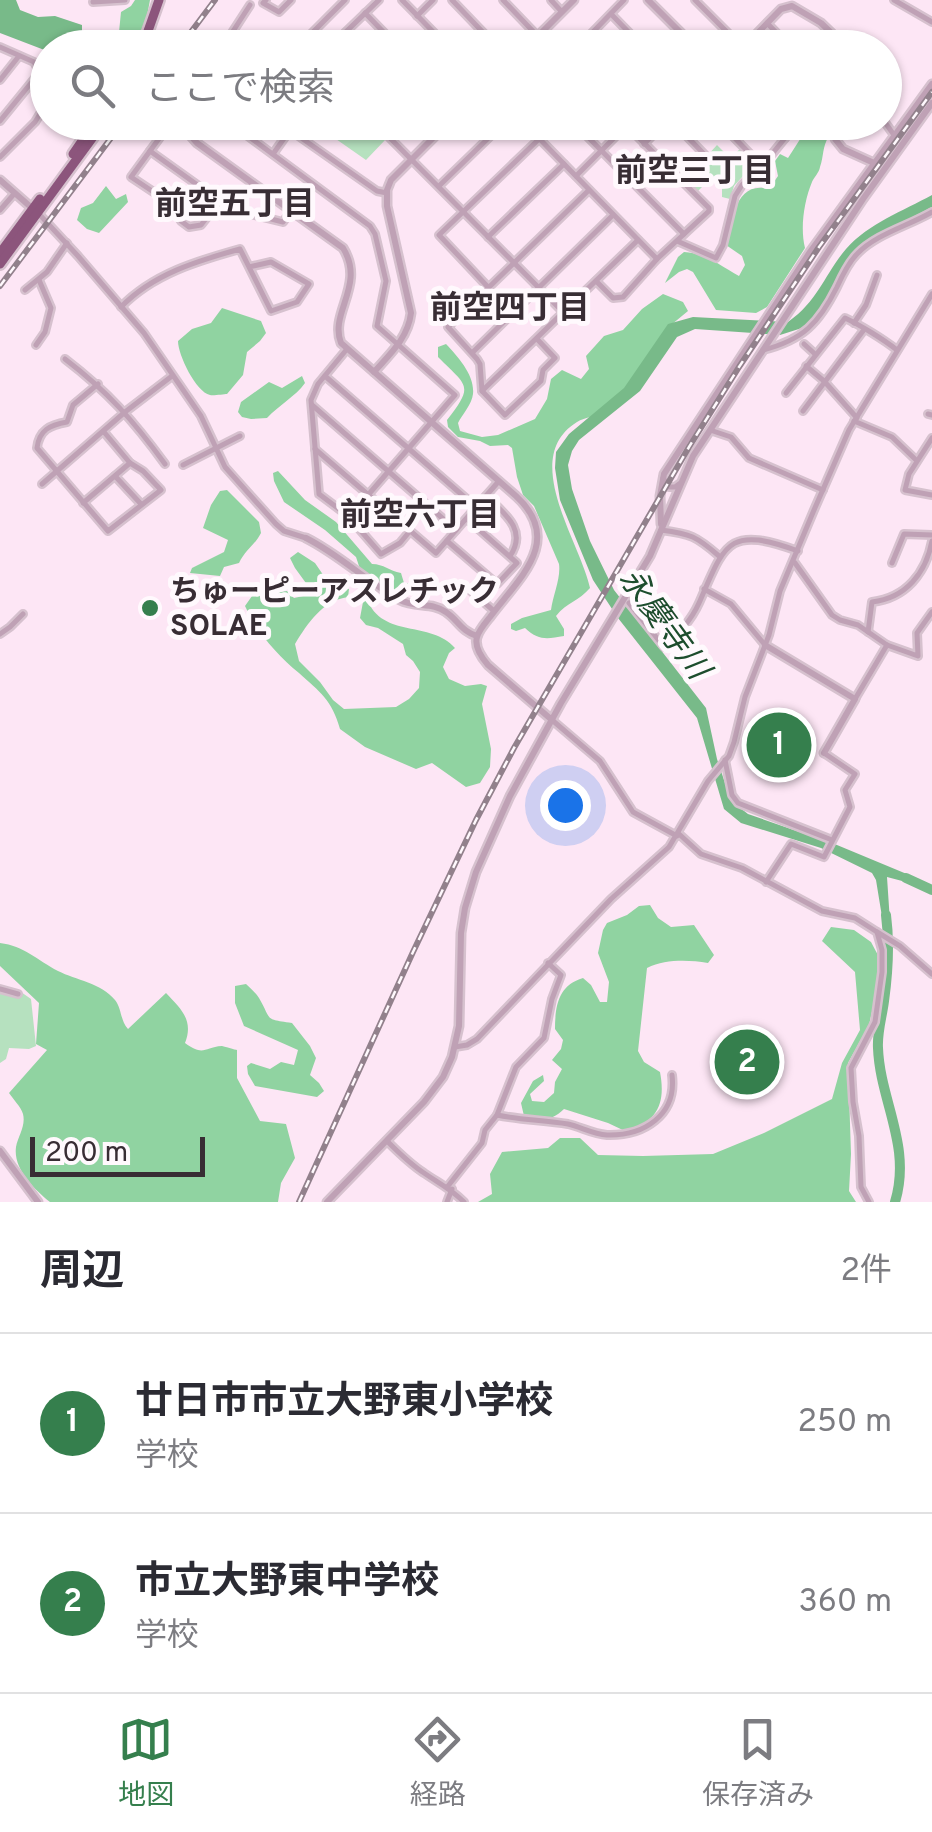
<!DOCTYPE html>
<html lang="ja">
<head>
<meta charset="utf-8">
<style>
	body { margin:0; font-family:Overpass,"Noto Sans JP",sans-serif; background:#f2f2f3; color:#2b2b33 }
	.scale { position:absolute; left:30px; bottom:25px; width:175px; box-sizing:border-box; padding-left:10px; border:5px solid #382d34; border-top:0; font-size:28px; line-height:35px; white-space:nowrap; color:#382d34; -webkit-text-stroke:8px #fff9fd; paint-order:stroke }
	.you { position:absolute; left:565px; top:805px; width:35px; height:35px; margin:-25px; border:8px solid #fff; border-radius:50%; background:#1a73e8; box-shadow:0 0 0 15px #1a73e833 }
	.badge { display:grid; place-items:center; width:65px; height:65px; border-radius:50%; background:#357f4d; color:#fff; font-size:32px; font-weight:700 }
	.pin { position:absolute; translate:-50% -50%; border:5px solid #fff; box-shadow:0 2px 10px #0006 }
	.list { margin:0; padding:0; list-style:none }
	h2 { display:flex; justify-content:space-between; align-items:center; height:130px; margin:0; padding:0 40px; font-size:42px }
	h2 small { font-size:32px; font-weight:400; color:#7c7c81 }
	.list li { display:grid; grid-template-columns:65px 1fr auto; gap:30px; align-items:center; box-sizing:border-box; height:180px; padding:0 40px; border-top:2px solid #e1e1e2 }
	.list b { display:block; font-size:38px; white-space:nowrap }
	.list p { margin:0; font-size:32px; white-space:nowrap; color:#7c7c81 }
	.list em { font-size:32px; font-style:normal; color:#7c7c81 }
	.icon { flex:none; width:55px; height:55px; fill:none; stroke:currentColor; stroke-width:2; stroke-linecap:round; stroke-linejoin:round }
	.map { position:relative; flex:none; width:932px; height:1202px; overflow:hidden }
	.search { position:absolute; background:#fff; box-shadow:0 2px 8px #0004; left:30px; right:30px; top:30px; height:110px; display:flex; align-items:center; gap:25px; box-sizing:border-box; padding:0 35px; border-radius:55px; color:#7c7c81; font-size:38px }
	.sheet { height:490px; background:#fff }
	nav { display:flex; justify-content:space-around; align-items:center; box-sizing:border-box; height:140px; border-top:2px solid #e1e1e2; background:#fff; font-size:28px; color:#7c7c81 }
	nav a { display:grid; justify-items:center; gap:5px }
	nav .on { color:#357f4d }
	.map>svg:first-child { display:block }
	.green { fill:#b6e1bf }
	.forest { fill:#90d3a1 }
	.water { fill:#78ba89 }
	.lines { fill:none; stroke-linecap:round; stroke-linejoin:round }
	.river { stroke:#78ba89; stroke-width:10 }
	.minor-casing { stroke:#d6c1ce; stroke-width:10 }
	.tertiary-casing { stroke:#d6c1ce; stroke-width:11 }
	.trunk-casing { stroke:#d6c1ce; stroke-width:14 }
	.minor { stroke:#bfa1b5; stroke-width:5 }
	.tertiary { stroke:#bfa1b5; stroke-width:6 }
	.trunk { stroke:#8c557c; stroke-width:9 }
	.rail-casing { stroke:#92818c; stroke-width:6 }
	.rail { stroke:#fff9fd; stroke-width:2.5; stroke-dasharray:8; stroke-linecap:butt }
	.poi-dot { fill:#357f4d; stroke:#fff9fd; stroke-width:4 }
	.labels { text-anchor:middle; stroke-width:10; stroke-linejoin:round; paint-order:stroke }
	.poi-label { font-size:30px; font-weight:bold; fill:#382d34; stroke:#fff9fd; text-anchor:start }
	.neighbourhood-label { font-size:32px; font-weight:bold; fill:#382d34; stroke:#fff9fd }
	.water-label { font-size:32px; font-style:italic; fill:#1d4d2d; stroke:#fff9fd }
</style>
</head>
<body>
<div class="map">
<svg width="932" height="1202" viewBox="0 0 932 1202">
	<rect width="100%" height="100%" fill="#fde6f5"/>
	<!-- green -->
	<g class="green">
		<path d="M313 123H324L338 128 344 123H370L386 139 366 160Z"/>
		<path d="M717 145 730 158 740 149 753 162V165L734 186 730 199 722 197V186L713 176 697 192 685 180Z"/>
		<path d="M0 987 21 992 31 999 36 1046 29 1049 9 1048 6 1059 0 1063Z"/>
	</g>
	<!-- forest -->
	<g class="forest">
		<path d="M135 0H150L147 16 135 47H85L93 38 100 45H108L119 32 121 12 131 6Z"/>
		<path d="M802 123H814L829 136C822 147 824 156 820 167 819 173 814 177 812 182 804 201 800 228 805 248L767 307 756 313 716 310 693 272 687 269 679 272 665 283 678 257 684 252C705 253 721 266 739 276L745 265 742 256 726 245C732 221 735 180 769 189L778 176 775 161 780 154 788 158 804 133Z"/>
		<path d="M106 186 116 199 126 194 128 202 99 233 87 229 77 220 81 208 93 203Z"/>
		<path d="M663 294 683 302 688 311 671 325 607 414C597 416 585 417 577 422 519 458 580 541 590 588 579 601 567 602 556 616L564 629V636C547 639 539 641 525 628L516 631 511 629V624L522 618 551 610C553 595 561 578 559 564L534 506 523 495 517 477 512 448 508 445 490 446 480 441 458 437 448 427 447 420C474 385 468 387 438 357V347L446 344C458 357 475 375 473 394 472 404 462 415 458 423L460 431 482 437 498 435 535 419 547 399 551 379 562 370 581 379 589 369 586 356 604 336 623 330 642 309Z"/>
		<path d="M222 308 261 321 266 333 260 341 247 352 243 375 227 394C224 394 213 396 210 395 196 392 178 355 178 341L192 329 211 323Z"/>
		<path d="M302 376 305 383C296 396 279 405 267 418L251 419 242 417 238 412 241 402 269 382 282 388Z"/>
		<path d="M278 471 305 500 336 522 372 564C384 564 389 571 401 573L404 583H419L432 578 436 582 432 591 400 593 388 590 361 572 356 557 325 530 284 502 274 481 273 473Z"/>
		<path d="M227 490 259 522 261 533C255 545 245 550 239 563L224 567 220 576 190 573 192 568 224 552 228 540 203 528 211 505 220 491Z"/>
		<path d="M298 552 315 563 328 582 349 589 348 597C322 601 308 623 295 644L299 661 320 682 333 700 344 709 396 707 409 699 419 688 420 672 413 661 406 655 403 644 378 628 366 625 360 618 363 602 367 599C382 639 431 620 455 648L449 653 443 667 449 679 465 686 481 684 487 686 482 704 491 749 490 767 480 783 466 787 432 763 416 769 365 747 340 729C332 700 320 692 299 673 277 655 257 632 245 606L252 596 287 591 294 598 308 595 311 590 295 568 290 558Z"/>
		<path d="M650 905 658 918 671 927 694 925 714 955 708 963C688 960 666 959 647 968L638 1051 644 1062 660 1072C666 1104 657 1121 627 1132L608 1123 564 1109C552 1121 540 1122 524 1116L521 1103 533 1081 543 1075 544 1081 530 1094 532 1101 544 1102 554 1093 555 1082 562 1069 552 1060 561 1049 563 1040 555 1029C555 1005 559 985 583 978L591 985 600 1002H607L609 982 598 953 603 930 607 923 627 915 639 906Z"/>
		<path d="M831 927 854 930 871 942 880 959 878 985 869 1025 848 1063 851 1154 849 1191 856 1202H478L492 1194 490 1174 502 1152 548 1148 560 1138H580L598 1155 643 1156 713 1154 764 1133 832 1099 842 1063 860 1030 855 972 822 941Z"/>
		<path d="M0 943C24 946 37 960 58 971 76 980 101 983 115 1000 122 1009 120 1020 128 1029L166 993C181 1009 194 1020 185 1043 204 1057 204 1047 222 1046 223 1046 236 1050 237 1050V1078L260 1121 286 1124 295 1158 281 1183 278 1202H50C34 1189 13 1169 16 1147 18 1136 26 1126 23 1114 21 1107 13 1099 9 1093L47 1050 36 1044 39 1003 0 966Z"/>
		<path d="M246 984C251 989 256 993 259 998 272 1020 263 1019 292 1023L310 1046 316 1058 310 1075 319 1083 324 1091 317 1097 255 1086 248 1074 247 1066 251 1063 270 1069 281 1062 294 1065 298 1050 244 1026 235 1003V986Z"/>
	</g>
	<!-- water -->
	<g class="water">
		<path d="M0 0H16L20 10 38 17 55 16 82 25V35L76 47 48 48 47 51 0 33Z"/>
		<path d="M932 195V207L876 236 853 255 817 315 802 328 780 335 695 329 677 337 640 391 579 440 572 451 568 465 572 489 590 541 614 590 706 708 717 759 731 801 748 814 837 845 914 877 915 880 906 882 887 877 890 922 887 925 883 923 876 880 872 873 821 848 741 823 724 809 697 718 618 618 593 580 560 500 555 468 556 452 569 434 624 388 668 324 693 317 788 322C819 300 824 275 846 249 869 223 903 211 932 195Z"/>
	</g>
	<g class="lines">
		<!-- river -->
		<g class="river">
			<path d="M906 878 932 890"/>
			<path d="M886 915C890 945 888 972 884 1001 882 1017 877 1032 878 1048 880 1101 912 1146 895 1202"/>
		</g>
		<defs>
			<g id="minor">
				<path d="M266 0 263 3 279 12 291 0"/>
				<path d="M402 0 449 48"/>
				<path d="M452 0 498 48"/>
				<path d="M503 0 549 48"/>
				<path d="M551 0 562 12"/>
				<path d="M695 0 743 48"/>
				<path d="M894 0 932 22"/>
				<path d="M93 2 125 0"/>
				<path d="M365 13 399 48"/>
				<path d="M611 14 644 48"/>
				<path d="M417 16 433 0"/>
				<path d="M767 23 791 48"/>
				<path d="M340 37 351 48"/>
				<path d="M0 47 34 62 42 76 48 79"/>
				<path d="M232 48 226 42 250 5"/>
				<path d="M297 48 345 0"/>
				<path d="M329 48 379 0"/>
				<path d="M598 48 588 37 624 0"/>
				<path d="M0 80 19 56"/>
				<path d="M0 121 40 72"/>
				<path d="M884 121 894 135"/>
				<path d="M229 122 370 226 375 234 386 281 377 326 455 395 368 495"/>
				<path d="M330 122 338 125 341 122"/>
				<path d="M374 122 564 313"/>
				<path d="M423 122 435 135"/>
				<path d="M523 122 657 259"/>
				<path d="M573 122 684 234"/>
				<path d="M673 122 705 155 682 181"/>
				<path d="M719 122 761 165"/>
				<path d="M770 122 785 138"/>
				<path d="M184 123 166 129 131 177 170 203 181 221 189 227 201 225 220 201"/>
				<path d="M644 144 666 122"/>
				<path d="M150 151 231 209 283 222 291 211"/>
				<path d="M273 154 290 130 377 191 387 193"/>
				<path d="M0 157 35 122 48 101"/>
				<path d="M576 176 626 126"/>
				<path d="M439 186 505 122"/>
				<path d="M0 210 14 194"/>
				<path d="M39 214 78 256 144 333 201 416 225 467 276 524 284 531 306 538"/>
				<path d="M488 237 564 164"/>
				<path d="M677 241 716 258 723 245 735 196 742 185 768 159 798 122"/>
				<path d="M596 281 613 298 623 297 657 259 709 211V208L623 122"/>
				<path d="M488 287 439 235 539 139"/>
				<path d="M25 290 47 272 67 243"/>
				<path d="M121 307C153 274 197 261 240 249L271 311 297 302 309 284 271 262 249 267"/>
				<path d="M854 323 866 305 877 275"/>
				<path d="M537 339 555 358 543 370 541 381 505 415 482 391 480 364 477 359 448 327 589 190"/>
				<path d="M804 344 815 354"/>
				<path d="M36 345 45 332 51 308 39 280"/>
				<path d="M347 349 318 384 311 400 319 494 347 515 381 554 400 543 410 531"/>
				<path d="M763 350C803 340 819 323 837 287 842 276 848 263 857 254 876 234 908 226 932 212"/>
				<path d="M473 352 613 215"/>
				<path d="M65 359C108 392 133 420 165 464"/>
				<path d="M806 366 824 381 857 418"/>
				<path d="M325 376 476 507"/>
				<path d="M98 384 73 405 67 422C50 425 39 430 37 448L108 531 161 490 143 471 130 463 104 432"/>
				<path d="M482 391 638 240"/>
				<path d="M786 393 845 318C860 325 883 339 897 350"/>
				<path d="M312 405 456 530"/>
				<path d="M803 411 863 331"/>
				<path d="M928 414 932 415"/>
				<path d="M854 421 892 437 915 459"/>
				<path d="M710 430 731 437 749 458 823 490"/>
				<path d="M932 438 909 474 905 490 932 495"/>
				<path d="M315 449 436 553 499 481"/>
				<path d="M183 465 240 436"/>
				<path d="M115 476 141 504"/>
				<path d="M663 478 669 487H675L679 484"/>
				<path d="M42 484 125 412 172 376"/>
				<path d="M486 496C504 513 528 530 510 556"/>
				<path d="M83 503 130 463"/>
				<path d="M661 530C691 534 696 536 719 556"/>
				<path d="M447 541 497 584 517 563 467 519"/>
				<path d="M795 563 832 615 840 620 858 625 887 645 918 656 917 633 932 612"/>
				<path d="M892 563 904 534 932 535"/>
				<path d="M704 589 731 604 765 645"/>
				<path d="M471 591 494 611"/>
				<path d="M629 603 664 647C678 634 691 621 699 603 725 544 727 525 798 551"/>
				<path d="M868 632 872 602C906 598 926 573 932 541"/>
				<path d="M0 634 10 627 23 614"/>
				<path d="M855 699 887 645"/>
				<path d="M552 720 600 761 633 812 677 836"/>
				<path d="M725 760 732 795 738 803 832 840"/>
				<path d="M679 834 701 854 742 868 822 911 855 918 877 932 882 950V972L875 1022 851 1068 853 1102 859 1136 861 1187 869 1202"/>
				<path d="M766 882 791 844 824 857 850 807 845 790 855 774 824 753"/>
				<path d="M877 932 900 946 932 974"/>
				<path d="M0 989 18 994"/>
				<path d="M455 1047 467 1045 477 1039 611 899 669 847 708 781 729 756 734 742 745 697 769 635 780 591 814 510 849 430 932 294"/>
				<path d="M497 1115C521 1120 545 1120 568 1124 581 1127 593 1134 607 1135 644 1136 677 1115 672 1075"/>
				<path d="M387 1141C399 1153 410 1164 424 1173 440 1184 450 1188 464 1202"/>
				<path d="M448 1186 482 1143 485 1130 497 1115 516 1067 544 1038 552 999 561 975 548 963"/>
				<path d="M447 1202 452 1189"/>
			</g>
			<g id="tertiary">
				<path d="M648 0 696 48"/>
				<path d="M526 48 574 0"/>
				<path d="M743 48 781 9 792 6 821 23 847 48"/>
				<path d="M184 122 189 134 197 143 343 248C366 285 329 313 341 343L516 496C565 541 518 579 490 617 486 622 479 630 477 637 474 647 482 658 488 665L552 720"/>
				<path d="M839 122 835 139 843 149 874 163"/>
				<path d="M0 180 33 209"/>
				<path d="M374 372C390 354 408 338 411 313L387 206V190L391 180 449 122"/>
				<path d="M661 524 660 496 664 474 810 252 932 84"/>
				<path d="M306 538C340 555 367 582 400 600 415 608 433 602 446 612 458 620 462 632 477 636"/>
				<path d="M765 645 855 699 824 753"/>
				<path d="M0 1151 38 1202"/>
				<path d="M327 1202 424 1102 443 1077 452 1057 459 1026 461 933 465 908 476 872 510 796 561 703 650 556 693 456 863 199 932 103"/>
			</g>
			<g id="trunk">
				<path d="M142 48 159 0"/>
				<path d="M73 154 95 122"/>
				<path d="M0 253 40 199"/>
				<path d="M0 264 104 122"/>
			</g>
		</defs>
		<!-- minor casing -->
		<use href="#minor" class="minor-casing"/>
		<!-- tertiary casing -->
		<use href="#tertiary" class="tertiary-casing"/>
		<!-- trunk casing -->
		<use href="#trunk" class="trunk-casing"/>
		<!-- minor -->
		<use href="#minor" class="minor"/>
		<!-- tertiary -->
		<use href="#tertiary" class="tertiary"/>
		<!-- trunk -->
		<use href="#trunk" class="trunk"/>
		<defs>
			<g id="rail">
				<path d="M179 48 215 0"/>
				<path d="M0 286 123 122"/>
				<path d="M299 1202 413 952 476 820 514 748 689 447 739 367 819 247 932 92"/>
			</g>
		</defs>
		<!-- rail casing -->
		<use href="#rail" class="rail-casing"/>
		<!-- rail -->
		<use href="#rail" class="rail"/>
	</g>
	<!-- markers -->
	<circle class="poi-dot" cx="150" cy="608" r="10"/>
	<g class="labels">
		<!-- poi labels -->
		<g class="poi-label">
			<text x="170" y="601">ちゅーピーアスレチック<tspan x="170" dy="34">SOLAE</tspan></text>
		</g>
		<!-- neighbourhood labels -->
		<g class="neighbourhood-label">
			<text x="695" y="181">前空三丁目</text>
			<text x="235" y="214">前空五丁目</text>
			<text x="510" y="318">前空四丁目</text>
			<text x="420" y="525">前空六丁目</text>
		</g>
		<!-- water labels -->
		<g class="water-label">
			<text transform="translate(665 623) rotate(54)" y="11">永慶寺川</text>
		</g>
	</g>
</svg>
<div class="scale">200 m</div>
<div class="you"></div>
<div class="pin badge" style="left:779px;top:745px">1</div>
<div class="pin badge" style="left:747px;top:1062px">2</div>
<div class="search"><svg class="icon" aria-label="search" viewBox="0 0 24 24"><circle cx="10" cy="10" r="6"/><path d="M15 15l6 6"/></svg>ここで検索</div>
</div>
<section class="sheet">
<h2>周辺<small>2件</small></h2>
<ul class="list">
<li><span class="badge">1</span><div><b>廿日市市立大野東小学校</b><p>学校</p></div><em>250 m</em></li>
<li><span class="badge">2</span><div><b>市立大野東中学校</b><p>学校</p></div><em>360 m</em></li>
</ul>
</section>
<nav>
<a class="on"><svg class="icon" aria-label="map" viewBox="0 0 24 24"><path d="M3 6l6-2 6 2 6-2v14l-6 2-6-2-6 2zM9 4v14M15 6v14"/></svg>地図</a>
<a><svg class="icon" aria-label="directions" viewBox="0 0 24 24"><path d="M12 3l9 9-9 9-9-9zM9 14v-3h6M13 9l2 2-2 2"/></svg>経路</a>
<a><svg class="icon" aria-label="saved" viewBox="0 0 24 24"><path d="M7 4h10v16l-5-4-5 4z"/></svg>保存済み</a>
</nav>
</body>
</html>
